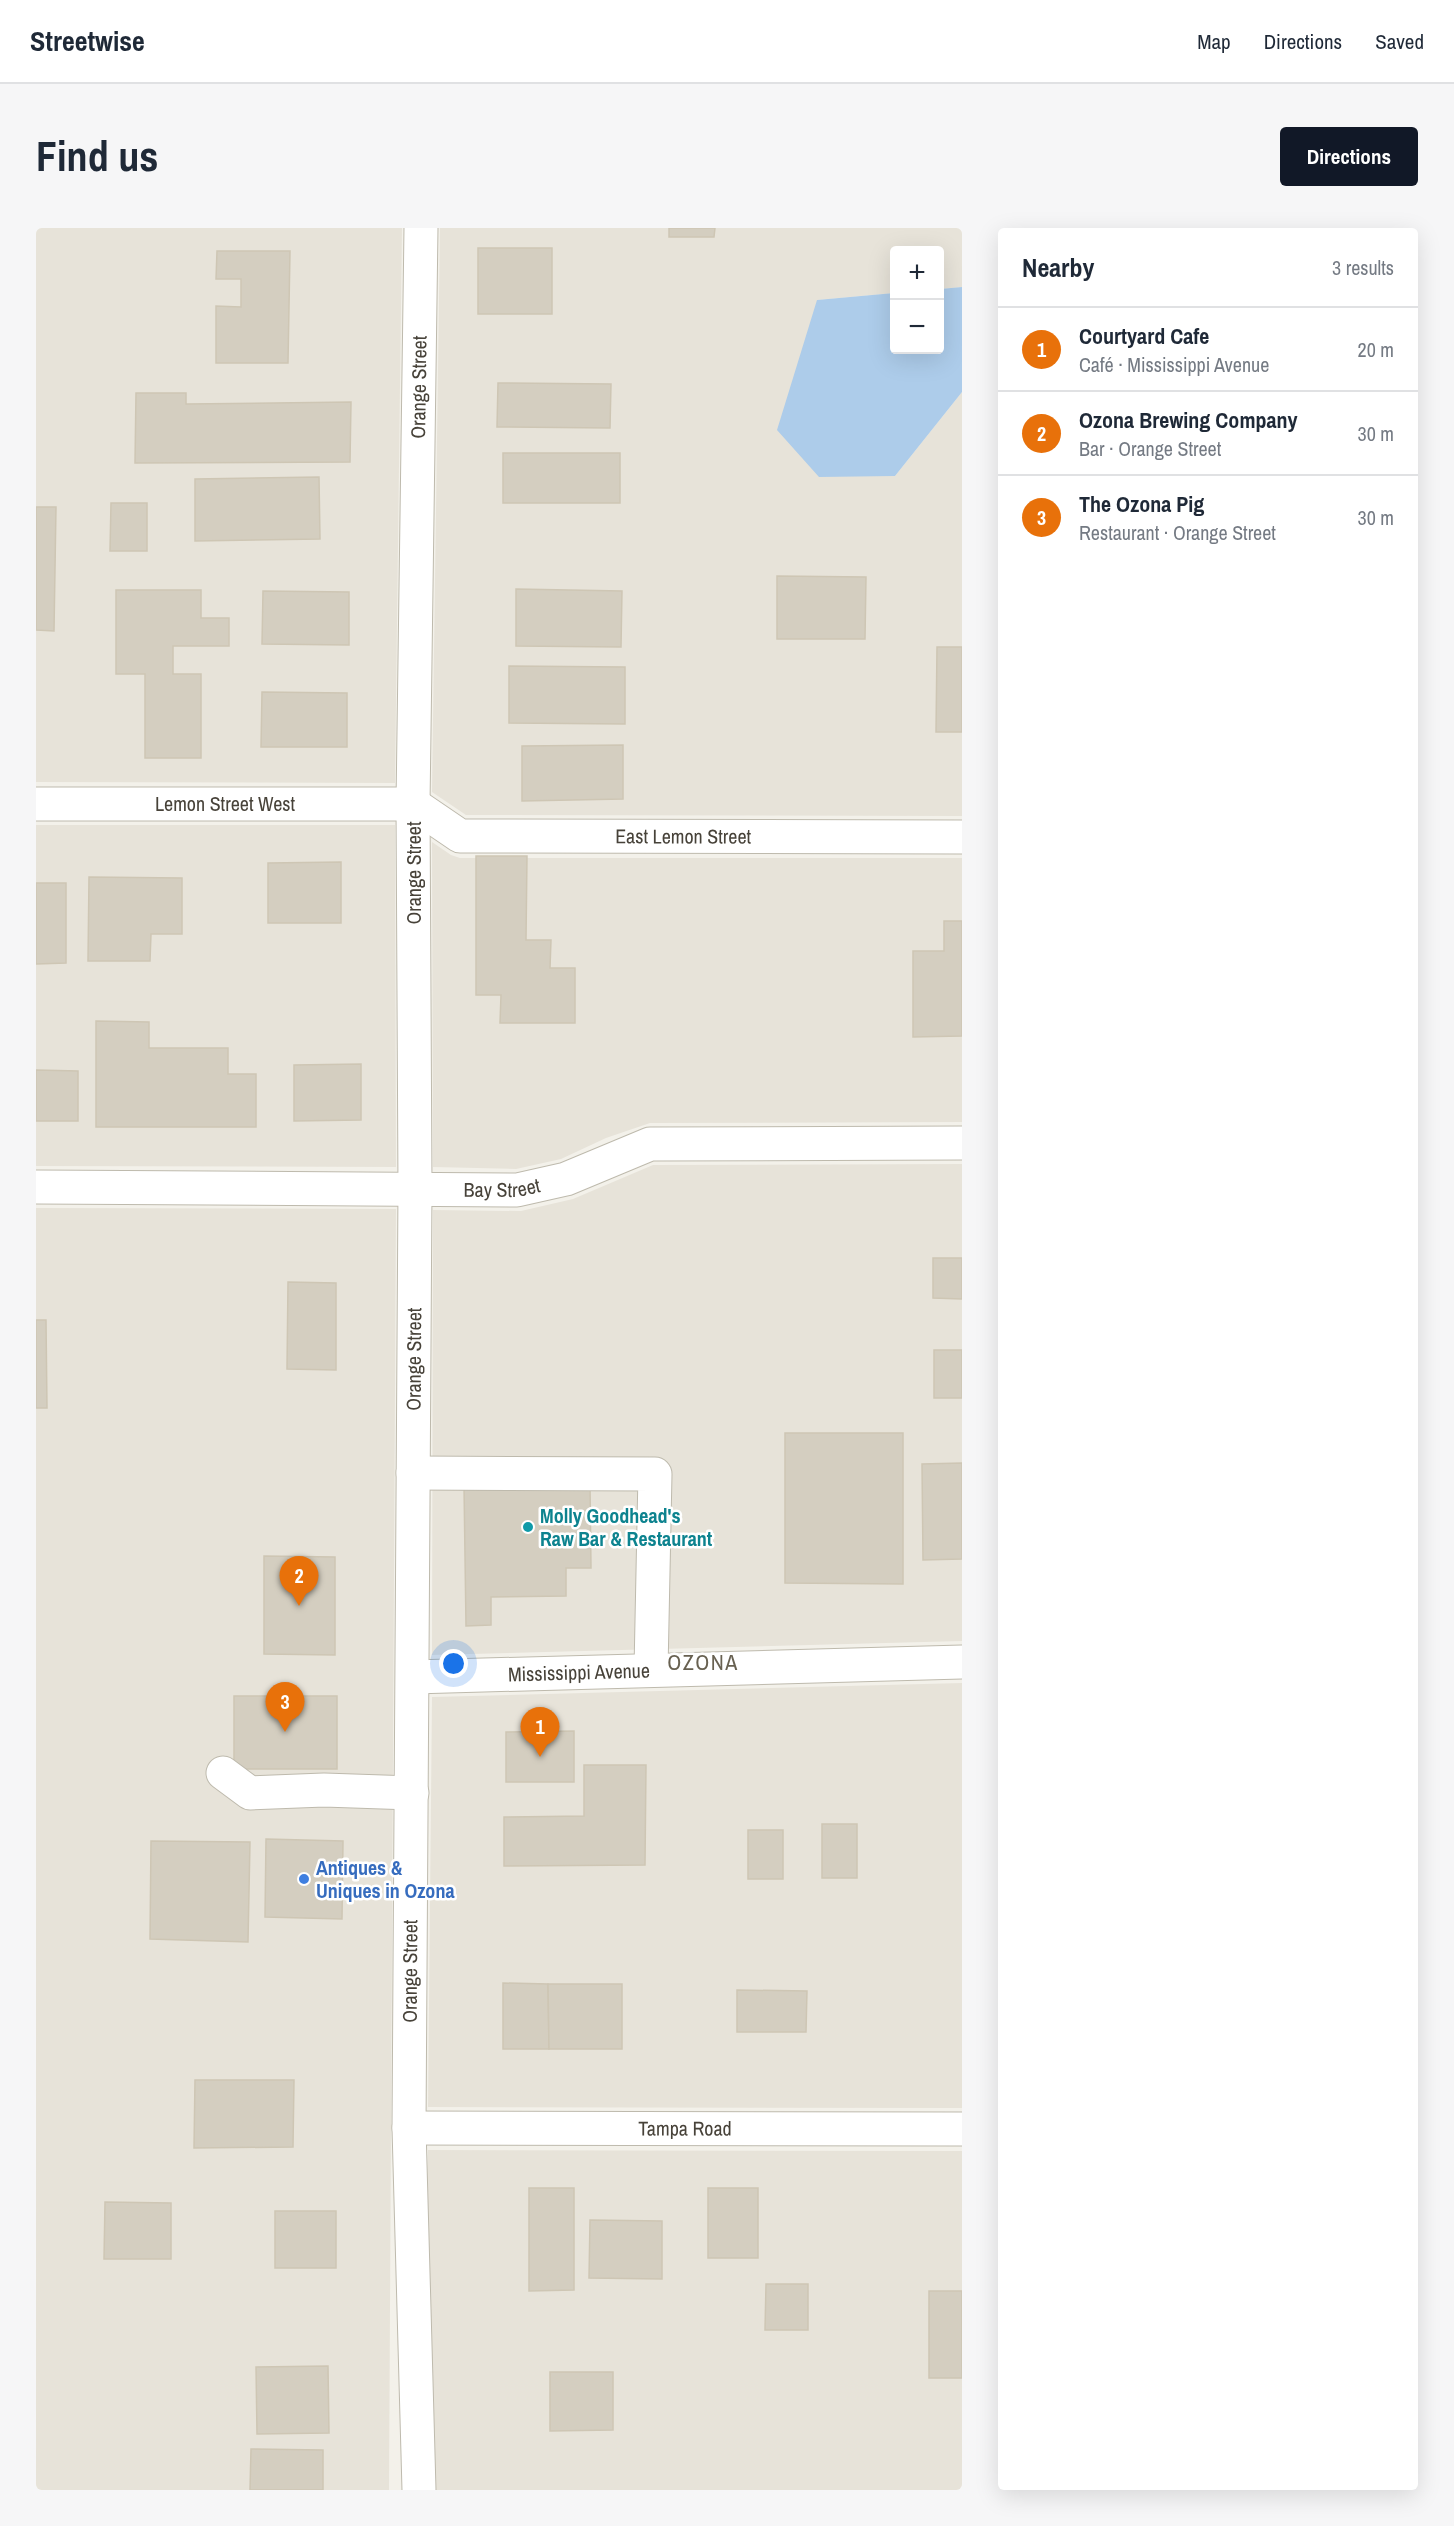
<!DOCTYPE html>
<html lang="en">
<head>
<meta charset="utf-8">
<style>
	body { margin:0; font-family:"Archivo Narrow",sans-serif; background:#f6f6f7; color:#1f2937 }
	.controls { position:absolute; right:18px; top:18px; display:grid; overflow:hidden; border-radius:6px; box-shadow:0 6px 24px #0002 }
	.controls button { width:54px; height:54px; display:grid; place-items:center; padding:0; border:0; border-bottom:2px solid #e0e1e3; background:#fff; color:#1f2937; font:30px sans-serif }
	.you { position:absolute; left:418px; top:1436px; width:21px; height:21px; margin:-15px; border:4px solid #fff; border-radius:50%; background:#1a73e8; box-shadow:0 0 0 9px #1a73e833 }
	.badge { display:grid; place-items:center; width:39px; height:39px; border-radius:50%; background:#111827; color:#fff; font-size:20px; font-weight:700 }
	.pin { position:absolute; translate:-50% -50px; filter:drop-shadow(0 2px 3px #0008) }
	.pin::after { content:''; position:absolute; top:32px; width:21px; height:18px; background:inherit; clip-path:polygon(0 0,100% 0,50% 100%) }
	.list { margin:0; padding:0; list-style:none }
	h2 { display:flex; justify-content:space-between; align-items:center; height:78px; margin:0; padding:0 24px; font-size:26px }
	h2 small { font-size:20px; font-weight:400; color:#747a83 }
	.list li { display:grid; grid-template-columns:39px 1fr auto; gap:18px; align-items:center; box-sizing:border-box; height:84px; padding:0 24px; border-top:2px solid #e0e1e3 }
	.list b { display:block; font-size:22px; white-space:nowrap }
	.list p { margin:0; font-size:20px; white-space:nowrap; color:#747a83 }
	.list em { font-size:20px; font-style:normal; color:#747a83 }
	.map { position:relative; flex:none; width:926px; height:2262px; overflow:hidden; border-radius:6px }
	header { display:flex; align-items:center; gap:36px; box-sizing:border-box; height:84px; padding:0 30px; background:#fff; border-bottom:2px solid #e0e1e3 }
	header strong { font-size:28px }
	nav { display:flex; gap:33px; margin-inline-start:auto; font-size:21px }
	.intro { display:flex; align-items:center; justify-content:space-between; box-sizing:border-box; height:144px; padding:0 36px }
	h1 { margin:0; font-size:42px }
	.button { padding:15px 27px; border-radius:6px; background:#111827; color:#fff; font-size:21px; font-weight:700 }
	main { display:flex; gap:36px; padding:0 36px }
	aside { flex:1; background:#fff; border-radius:6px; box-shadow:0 6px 24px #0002 }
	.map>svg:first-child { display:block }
	.residential { fill:#e7e3d9 }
	.water { fill:#adccea }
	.building { fill:#d4cec0; stroke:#cec6b4; stroke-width:1.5 }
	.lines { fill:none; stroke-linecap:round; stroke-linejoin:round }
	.minor-casing { stroke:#bebaad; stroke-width:35 }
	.minor { stroke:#fff; stroke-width:33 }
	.culture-dot { fill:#0f9aa8; stroke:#fff; stroke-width:2 }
	.shop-dot { fill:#3f7fe0; stroke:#fff; stroke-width:2 }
	.labels { text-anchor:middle; stroke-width:5; stroke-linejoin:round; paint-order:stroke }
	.street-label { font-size:20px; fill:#474239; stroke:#fff }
	.culture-label { font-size:20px; font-weight:bold; fill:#0d838f; stroke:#fff; text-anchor:start }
	.shop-label { font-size:20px; font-weight:bold; fill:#366cbe; stroke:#fff; text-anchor:start }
	.quarter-label { font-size:22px; letter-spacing:1.5px; fill:#686151; stroke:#fff }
</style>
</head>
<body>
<header>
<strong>Streetwise</strong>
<nav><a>Map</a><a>Directions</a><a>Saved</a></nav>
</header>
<div class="intro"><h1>Find us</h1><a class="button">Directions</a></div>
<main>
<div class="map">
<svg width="926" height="2262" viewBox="0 0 926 2262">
	<rect width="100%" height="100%" fill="#f3f1ea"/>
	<!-- residential -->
	<g class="residential">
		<path d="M0 0H366L359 555 0 554Z"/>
		<path d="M404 0H926V59L904 61V22H858V65L781 72 859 248 926 164V588L430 587 396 564Z"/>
		<path d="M0 597H359L360 939 0 938Z"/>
		<path d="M396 614 415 627 424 630H926V894L614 895 570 910 525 931 480 941 397 939Z"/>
		<path d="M926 936V1413L396 1427 397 982 485 983 537 971 617 937Z"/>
		<path d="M0 980 360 981 353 2262H0Z"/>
		<path d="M926 1455V1880L392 1879 396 1469Z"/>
		<path d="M392 1922 926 1923V2262H385Z"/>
	</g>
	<!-- water -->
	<path class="water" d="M926 59V164L859 248 783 249 741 202 781 72 858 65V122H904V61Z"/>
	<!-- building -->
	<g class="building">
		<path d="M633 0H679L678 9H633Z"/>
		<rect x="442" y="20" width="74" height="66"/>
		<path d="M181 23H254L252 135H180V78L205 79V51H180Z"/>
		<path d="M462 155 575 156 574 200 461 199Z"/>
		<path d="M100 165H150V176L315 174 314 234 99 235Z"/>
		<rect x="467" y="225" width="117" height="50"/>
		<path d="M283 249 284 311 159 313V251Z"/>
		<path d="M75 275H111V323H74Z"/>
		<path d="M0 279H20L18 403 0 402Z"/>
		<path d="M741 348 830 349 829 411H741Z"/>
		<path d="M480 361 586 363 585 419 480 418Z"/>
		<path d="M80 362H165V390H193V418H137V446H165V530H109V446H80Z"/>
		<path d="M227 363 313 364V417L226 416Z"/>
		<path d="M901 419H926V504H900Z"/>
		<path d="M473 438 589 439V496L473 495Z"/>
		<path d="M226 464 311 465V519H225Z"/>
		<path d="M587 517V571L486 573V518Z"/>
		<path d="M440 628H491L490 712H515L514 740H539V795H464L465 767H440Z"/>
		<path d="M305 634V695H232V635Z"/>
		<path d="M53 649 146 650V706H115L114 733H52Z"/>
		<path d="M0 655H30V735L0 736Z"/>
		<path d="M908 693H926V808L877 809V723H908Z"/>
		<path d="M60 793 113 794V820H192V846H220V899H60Z"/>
		<path d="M325 836V892L258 893V837Z"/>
		<path d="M0 842 42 843V893H0Z"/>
		<path d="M897 1030H926V1071L897 1070Z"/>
		<path d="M252 1054 300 1055V1142L251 1141Z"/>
		<path d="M0 1092H10L11 1180H0Z"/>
		<rect x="898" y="1122" width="28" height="48"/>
		<path d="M749 1205H867V1356L749 1355Z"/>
		<path d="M926 1235V1331L887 1332 886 1236Z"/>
		<path d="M554 1256 555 1340H530V1368L455 1369V1397L430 1398 428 1258Z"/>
		<path d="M228 1328 299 1329V1427L228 1426Z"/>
		<rect x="198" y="1468" width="103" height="73"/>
		<path d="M538 1503V1554H470V1504Z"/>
		<path d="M548 1537H610L609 1637 468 1638V1589L548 1588Z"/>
		<rect x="786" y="1596" width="35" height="54"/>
		<rect x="712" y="1602" width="35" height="49"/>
		<path d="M230 1611 307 1613 306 1691 229 1689Z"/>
		<path d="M115 1613 214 1614 212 1714 114 1711Z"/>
		<path d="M467 1755 512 1756 513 1821H467Z"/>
		<path d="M512 1756H586V1821H513Z"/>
		<path d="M701 1762 771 1763 770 1804H701Z"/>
		<path d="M159 1852H258L257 1919 158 1920Z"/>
		<path d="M493 1960H538V2062L493 2063Z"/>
		<rect x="672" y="1960" width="50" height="70"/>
		<path d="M69 1974 135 1975V2031H68Z"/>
		<rect x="239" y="1983" width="61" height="57"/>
		<path d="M554 1992 626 1993V2051L553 2050Z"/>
		<path d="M730 2056H772V2102H729Z"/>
		<rect x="893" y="2063" width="33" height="87"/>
		<path d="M292 2138 293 2205 221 2206 220 2139Z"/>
		<path d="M514 2144H577V2202L514 2203Z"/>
		<path d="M215 2221 287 2222V2262H214Z"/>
	</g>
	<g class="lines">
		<defs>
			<g id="minor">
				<path id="s1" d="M0 576H377L424 608 926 609"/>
				<path id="s2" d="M0 959 481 962 530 951 614 916 926 915"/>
				<path d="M377 1245 619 1246 615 1442"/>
				<path id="s3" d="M377 1449 926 1434"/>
				<path d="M187 1545 214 1565 288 1562 376 1565"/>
				<path id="s4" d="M373 1900 926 1901"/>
				<path id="s5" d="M383 2262 373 1900 379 960 377 576 385 0"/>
			</g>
		</defs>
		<!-- minor casing -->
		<use href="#minor" class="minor-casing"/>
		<!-- minor -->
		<use href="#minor" class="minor"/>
	</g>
	<!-- markers -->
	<circle class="culture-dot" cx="492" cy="1299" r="6"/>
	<circle class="shop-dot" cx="268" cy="1651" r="6"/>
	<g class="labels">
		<!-- street labels -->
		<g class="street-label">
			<text dy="7" stroke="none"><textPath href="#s5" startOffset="2103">Orange Street</textPath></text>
			<text dy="7" stroke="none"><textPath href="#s1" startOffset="189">Lemon Street West</textPath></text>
			<text dy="7" stroke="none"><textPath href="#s1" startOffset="657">East Lemon Street</textPath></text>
			<text transform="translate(378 645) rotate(-90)" y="7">Orange Street</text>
			<text dy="7" stroke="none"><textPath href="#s2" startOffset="466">Bay Street</textPath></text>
			<text dy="7" stroke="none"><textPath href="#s5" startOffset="1131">Orange Street</textPath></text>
			<text dy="7" stroke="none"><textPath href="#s3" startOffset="166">Mississippi Avenue</textPath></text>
			<text dy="7" stroke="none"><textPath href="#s5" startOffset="519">Orange Street</textPath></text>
			<text dy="7" stroke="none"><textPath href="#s4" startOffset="276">Tampa Road</textPath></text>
		</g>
		<!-- culture labels -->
		<g class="culture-label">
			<text x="504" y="1295">Molly Goodhead's<tspan x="504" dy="23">Raw Bar &amp; Restaurant</tspan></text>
		</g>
		<!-- shop labels -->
		<g class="shop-label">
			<text x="280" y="1647">Antiques &amp;<tspan x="280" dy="23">Uniques in Ozona</tspan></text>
		</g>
		<!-- quarter labels -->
		<g class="quarter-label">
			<text x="667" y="1442">OZONA</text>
		</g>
	</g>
</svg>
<div class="controls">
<button>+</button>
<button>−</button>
</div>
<div class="you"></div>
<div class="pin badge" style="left:504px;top:1529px;background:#e8710a">1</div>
<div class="pin badge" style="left:263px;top:1378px;background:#e8710a">2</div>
<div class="pin badge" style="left:249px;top:1504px;background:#e8710a">3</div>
</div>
<aside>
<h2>Nearby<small>3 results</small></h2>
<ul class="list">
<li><span class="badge" style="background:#e8710a">1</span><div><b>Courtyard Cafe</b><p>Café · Mississippi Avenue</p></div><em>20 m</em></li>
<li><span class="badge" style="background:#e8710a">2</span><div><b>Ozona Brewing Company</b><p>Bar · Orange Street</p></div><em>30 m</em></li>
<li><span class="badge" style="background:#e8710a">3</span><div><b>The Ozona Pig</b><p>Restaurant · Orange Street</p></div><em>30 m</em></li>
</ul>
</aside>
</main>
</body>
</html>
